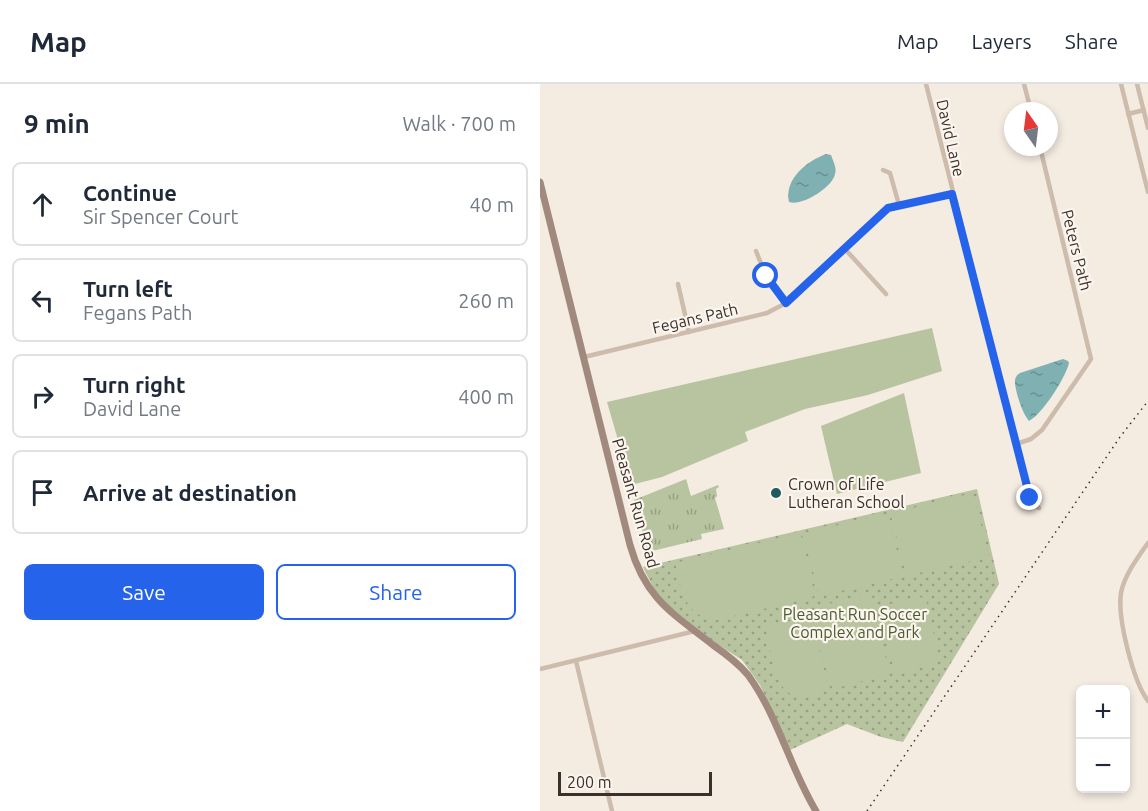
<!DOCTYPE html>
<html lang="en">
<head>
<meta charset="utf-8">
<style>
	body { margin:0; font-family:Ubuntu,sans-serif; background:#f2f2f3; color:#1f2937 }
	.controls { position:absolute; right:18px; bottom:18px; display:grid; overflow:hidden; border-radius:9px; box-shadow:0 3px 9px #0003 }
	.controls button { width:54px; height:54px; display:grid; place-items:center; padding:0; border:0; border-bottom:2px solid #e0e1e3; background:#fff; color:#1f2937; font:30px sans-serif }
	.compass { position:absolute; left:464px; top:18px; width:54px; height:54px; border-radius:50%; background:#fff; box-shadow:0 3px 9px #0003; rotate:346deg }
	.scale { position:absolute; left:18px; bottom:15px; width:154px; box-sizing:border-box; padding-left:6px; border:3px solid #3b302b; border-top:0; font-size:16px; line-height:21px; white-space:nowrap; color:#3b302b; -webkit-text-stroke:4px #fbf5ee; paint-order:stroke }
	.stop { position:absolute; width:18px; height:18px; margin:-14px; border:4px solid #2563eb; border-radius:50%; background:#fff }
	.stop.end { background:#2563eb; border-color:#fff; box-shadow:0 2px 6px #0008 }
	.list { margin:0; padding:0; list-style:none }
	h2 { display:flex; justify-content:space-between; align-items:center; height:78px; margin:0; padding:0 24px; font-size:26px }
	h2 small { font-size:20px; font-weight:400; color:#747a83 }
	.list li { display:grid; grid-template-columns:39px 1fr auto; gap:18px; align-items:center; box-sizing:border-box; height:84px; margin:0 12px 12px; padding:0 12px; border:2px solid #e0e1e3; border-radius:9px }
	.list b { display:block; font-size:22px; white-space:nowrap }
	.list p { margin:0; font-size:20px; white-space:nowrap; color:#747a83 }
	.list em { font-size:20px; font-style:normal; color:#747a83 }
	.actions { display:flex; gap:12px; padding:18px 24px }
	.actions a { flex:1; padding:14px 0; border:2px solid #2563eb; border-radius:9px; text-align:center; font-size:21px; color:#2563eb }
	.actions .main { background:#2563eb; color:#fff }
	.icon { flex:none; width:33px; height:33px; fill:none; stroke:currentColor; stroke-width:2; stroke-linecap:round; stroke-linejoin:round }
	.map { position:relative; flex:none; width:608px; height:727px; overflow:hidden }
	header { display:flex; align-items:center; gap:36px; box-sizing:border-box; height:84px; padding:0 30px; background:#fff; border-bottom:2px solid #e0e1e3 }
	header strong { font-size:28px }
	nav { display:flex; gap:33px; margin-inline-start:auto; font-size:21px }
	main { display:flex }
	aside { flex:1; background:#fff }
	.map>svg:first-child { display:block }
	.grass { fill:url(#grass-tufts) }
	.park { fill:url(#park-dots) }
	.pitch { fill:#b8c4a0 }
	.water { fill:url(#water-ripples) }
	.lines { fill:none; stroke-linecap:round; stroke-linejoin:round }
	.minor { stroke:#cdbbac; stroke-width:4.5 }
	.secondary { stroke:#a18a7d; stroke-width:7 }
	.rail { stroke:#3b302b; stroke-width:1.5; stroke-dasharray:1.5 4.5; stroke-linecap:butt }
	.route { stroke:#2563eb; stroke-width:8 }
	.poi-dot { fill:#1f5a5e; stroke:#fbf5ee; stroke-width:2 }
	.labels { text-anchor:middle; stroke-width:4.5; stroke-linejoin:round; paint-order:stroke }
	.street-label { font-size:16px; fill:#3b302b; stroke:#fbf5ee }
	.poi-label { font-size:16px; fill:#3b302b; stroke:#fbf5ee; text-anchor:start }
	.park-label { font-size:16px; fill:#4a5a2e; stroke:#fbf5ee }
</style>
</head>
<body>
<header>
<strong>Map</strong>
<nav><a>Map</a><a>Layers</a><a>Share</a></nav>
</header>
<main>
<aside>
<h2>9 min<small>Walk · 700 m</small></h2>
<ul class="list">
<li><svg class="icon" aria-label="ahead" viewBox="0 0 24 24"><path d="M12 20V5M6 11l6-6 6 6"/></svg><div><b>Continue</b><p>Sir Spencer Court</p></div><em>40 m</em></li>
<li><svg class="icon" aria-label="left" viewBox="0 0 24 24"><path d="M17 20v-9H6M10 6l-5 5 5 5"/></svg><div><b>Turn left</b><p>Fegans Path</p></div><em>260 m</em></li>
<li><svg class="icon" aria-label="right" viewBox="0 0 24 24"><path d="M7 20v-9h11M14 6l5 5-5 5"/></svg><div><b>Turn right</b><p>David Lane</p></div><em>400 m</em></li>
<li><svg class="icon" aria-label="arrive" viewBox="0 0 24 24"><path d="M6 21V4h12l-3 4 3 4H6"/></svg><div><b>Arrive at destination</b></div></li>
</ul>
<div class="actions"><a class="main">Save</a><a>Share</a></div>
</aside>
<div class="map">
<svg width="608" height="727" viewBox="0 0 608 727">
	<defs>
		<pattern id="grass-tufts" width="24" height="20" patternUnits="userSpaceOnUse" patternTransform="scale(1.5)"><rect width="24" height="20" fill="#b8c4a0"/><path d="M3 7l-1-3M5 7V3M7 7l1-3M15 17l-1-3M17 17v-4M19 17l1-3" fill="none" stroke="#97a083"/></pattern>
		<pattern id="park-dots" width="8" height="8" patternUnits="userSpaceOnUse" patternTransform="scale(1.5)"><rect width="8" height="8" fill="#b8c4a0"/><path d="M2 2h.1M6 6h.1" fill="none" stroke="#97a083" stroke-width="1.8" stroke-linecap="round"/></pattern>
		<pattern id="water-ripples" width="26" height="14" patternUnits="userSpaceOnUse" patternTransform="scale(1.5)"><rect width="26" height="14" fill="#7fb0b2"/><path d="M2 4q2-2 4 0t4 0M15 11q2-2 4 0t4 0" fill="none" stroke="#699091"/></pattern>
	</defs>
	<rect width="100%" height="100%" fill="#f4ebe1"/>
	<!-- grass -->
	<path class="grass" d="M146 395 151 412 178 401 179 403 176 405 177 412 175 414 184 445 161 450 162 455 108 468 94 416Z"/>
	<!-- park -->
	<path class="park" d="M437 405 459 500 363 658 341 653 307 640 250 666 220 601 202 576 165 552 118 513 103 483Z"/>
	<!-- pitch -->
	<g class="pitch">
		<path d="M392 244 402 287 328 311 265 325 205 348 208 357 122 393 91 401 67 318Z"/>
		<path d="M364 309 381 389 297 410 281 342Z"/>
		<path d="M433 409 449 473 370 491 366 490 351 432 352 429Z"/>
		<path d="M344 430 349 433 362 488 361 493 284 511H279L264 453 265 449Z"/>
		<path d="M257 450 261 452 263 457 274 508 273 513 173 537C144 528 142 509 136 483L139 478Z"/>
		<path d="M325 511H330L333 514 349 590 293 605 289 598 274 525 276 523Z"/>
		<path d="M380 513 386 515 398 570 390 582 355 589 339 525 342 522Z"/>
		<path d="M267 533 273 537 288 603 285 607C276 609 266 613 257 612 234 609 230 565 227 546L229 542Z"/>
	</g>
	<!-- water -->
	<g class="water">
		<path d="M286 70 291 71C293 77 297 84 295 90 293 103 261 123 249 118 244 95 267 77 286 70Z"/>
		<path d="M523 275 528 277 529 279C525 295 502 330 489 337 483 331 474 305 475 296 476 292 477 291 480 289Z"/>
	</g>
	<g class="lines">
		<!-- minor -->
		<g class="minor">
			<path d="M386 0 490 414 493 421 499 424"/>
			<path d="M484 0 491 27"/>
			<path d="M581 0 608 108"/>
			<path d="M597 0 608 44"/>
			<path d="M588 30 604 26"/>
			<path d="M343 86 350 89 359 121"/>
			<path d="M305 165 346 210"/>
			<path d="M216 167 226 192 246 219"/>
			<path d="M138 200 149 248"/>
			<path d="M44 273 227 229 246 219 262 205 348 124 412 110"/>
			<path d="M476 360 491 355 502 346 551 275 500 63"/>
			<path d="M608 459C598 473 584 492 581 509 577 533 593 597 608 617"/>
			<path d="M36 577 72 727"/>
			<path d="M0 585 155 547"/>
		</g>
		<!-- secondary -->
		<path class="secondary" d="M0 98 90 461C105 514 132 529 173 561 186 570 198 579 208 591 238 632 250 684 276 727"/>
		<!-- rail -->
		<path class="rail" d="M327 727 580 353 608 317"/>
	</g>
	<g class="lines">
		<!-- route -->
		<path class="route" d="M226 192 246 219 348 124 412 110 490 414"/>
	</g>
	<!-- markers -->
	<circle class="poi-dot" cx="236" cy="409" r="6"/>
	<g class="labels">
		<!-- street labels -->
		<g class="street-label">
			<text transform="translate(411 54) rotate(77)" y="6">David Lane</text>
			<text transform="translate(537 166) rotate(76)" y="6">Peters Path</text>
			<text transform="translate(155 234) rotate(-13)" y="6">Fegans Path</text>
			<text transform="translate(96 419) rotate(74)" y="6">Pleasant Run Road</text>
		</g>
		<!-- poi labels -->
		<g class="poi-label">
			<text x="248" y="406">Crown of Life<tspan x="248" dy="18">Lutheran School</tspan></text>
		</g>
		<!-- park labels -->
		<g class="park-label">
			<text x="315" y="536">Pleasant Run Soccer<tspan x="315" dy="18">Complex and Park</tspan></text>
		</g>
	</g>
</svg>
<div class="controls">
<button>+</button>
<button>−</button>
</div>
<svg class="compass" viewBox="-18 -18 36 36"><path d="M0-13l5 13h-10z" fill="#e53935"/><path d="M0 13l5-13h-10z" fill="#747a83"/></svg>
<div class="scale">200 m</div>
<div class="stop" style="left:226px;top:192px"></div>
<div class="stop end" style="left:490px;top:414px"></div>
</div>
</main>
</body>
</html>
